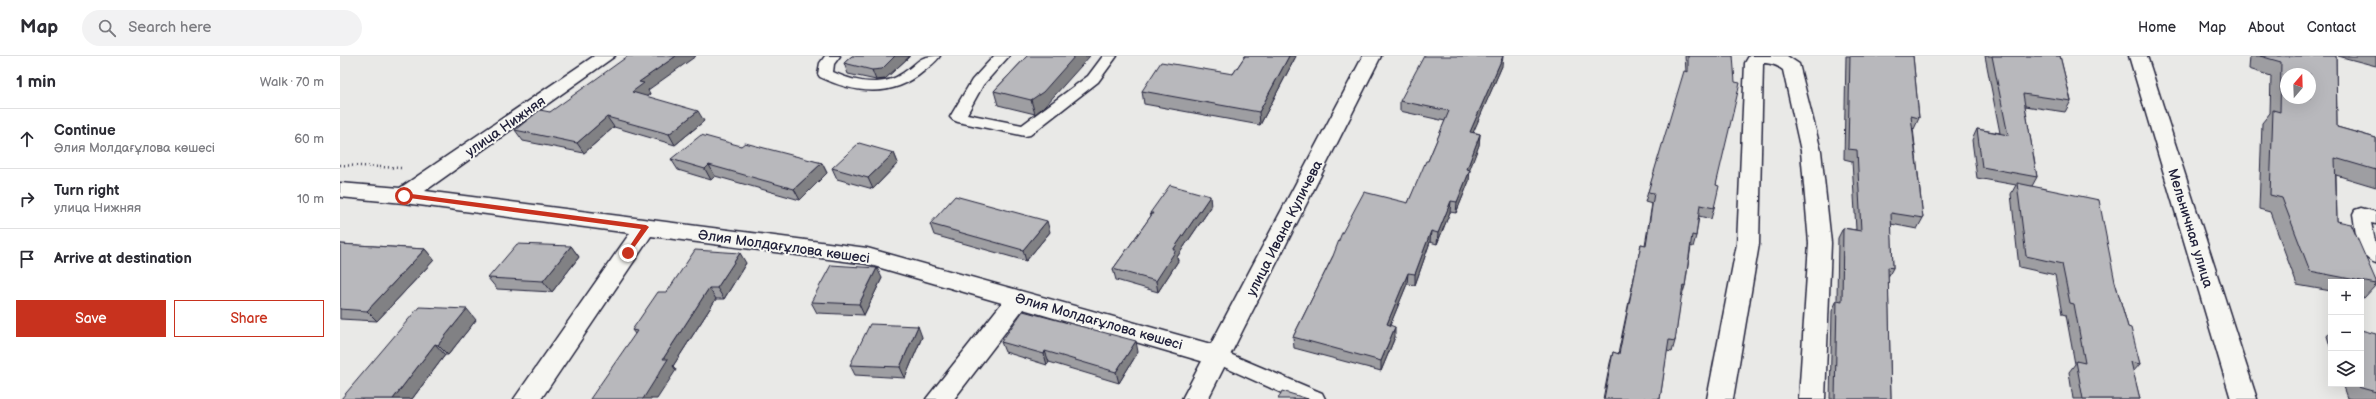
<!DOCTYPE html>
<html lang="en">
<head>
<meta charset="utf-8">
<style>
	body { margin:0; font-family:"Balsamiq Sans",sans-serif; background:#f2f2f3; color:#2b2b33 }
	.controls { position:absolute; right:12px; bottom:12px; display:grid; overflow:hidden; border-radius:0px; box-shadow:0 4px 16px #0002 }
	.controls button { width:36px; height:36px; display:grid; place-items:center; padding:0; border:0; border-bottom:1px solid #e1e1e2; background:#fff; color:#2b2b33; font:20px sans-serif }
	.compass { position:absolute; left:1940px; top:12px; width:36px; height:36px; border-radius:50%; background:#fff; box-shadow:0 4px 16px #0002; rotate:19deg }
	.stop { position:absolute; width:12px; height:12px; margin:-9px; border:3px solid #c8321e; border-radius:50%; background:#fff }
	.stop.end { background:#c8321e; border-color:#fff; box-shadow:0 1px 4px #0008 }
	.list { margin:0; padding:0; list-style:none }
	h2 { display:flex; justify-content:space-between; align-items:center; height:52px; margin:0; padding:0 16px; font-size:17px }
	h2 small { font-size:13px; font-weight:400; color:#7c7c81 }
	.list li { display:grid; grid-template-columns:26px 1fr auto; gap:12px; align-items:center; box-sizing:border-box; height:60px; padding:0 16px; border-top:1px solid #e1e1e2 }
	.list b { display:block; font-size:15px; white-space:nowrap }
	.list p { margin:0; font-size:13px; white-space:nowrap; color:#7c7c81 }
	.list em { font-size:13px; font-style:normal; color:#7c7c81 }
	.actions { display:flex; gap:8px; padding:12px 16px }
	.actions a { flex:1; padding:9px 0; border:1px solid #c8321e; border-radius:0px; text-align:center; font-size:14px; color:#c8321e }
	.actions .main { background:#c8321e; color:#fff }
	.icon { flex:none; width:22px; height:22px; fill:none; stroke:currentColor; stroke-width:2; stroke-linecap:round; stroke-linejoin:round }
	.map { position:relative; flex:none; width:2036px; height:343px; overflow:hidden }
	header { display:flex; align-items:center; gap:24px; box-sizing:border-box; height:56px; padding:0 20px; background:#fff; border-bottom:1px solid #e1e1e2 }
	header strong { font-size:19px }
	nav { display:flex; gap:22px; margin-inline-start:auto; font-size:14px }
	.search { width:280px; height:36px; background:#f2f2f3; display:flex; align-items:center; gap:10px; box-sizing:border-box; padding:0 14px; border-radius:22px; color:#7c7c81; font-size:15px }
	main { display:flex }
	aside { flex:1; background:#fff }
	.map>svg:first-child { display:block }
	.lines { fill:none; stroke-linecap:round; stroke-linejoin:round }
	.lane-casing { stroke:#22223b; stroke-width:3 }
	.street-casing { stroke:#22223b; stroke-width:3 }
	.secondary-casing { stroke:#22223b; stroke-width:3 }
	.path { stroke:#22223b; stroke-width:2.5; stroke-dasharray:1 3; stroke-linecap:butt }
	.lane { fill:#f6f6f2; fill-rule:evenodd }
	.street { fill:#f6f6f2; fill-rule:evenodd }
	.secondary { fill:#f6f6f2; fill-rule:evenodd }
	.wall { fill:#9e9ea2; stroke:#22223b }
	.shaded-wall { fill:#818184; stroke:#22223b }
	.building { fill:#b8b8bc; stroke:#22223b; fill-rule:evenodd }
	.route { fill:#c8321e }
	.labels { text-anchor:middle; stroke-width:4; stroke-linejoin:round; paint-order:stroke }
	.street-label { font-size:14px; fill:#22223b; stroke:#f6f6f2 }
</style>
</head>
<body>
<header>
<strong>Map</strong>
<div class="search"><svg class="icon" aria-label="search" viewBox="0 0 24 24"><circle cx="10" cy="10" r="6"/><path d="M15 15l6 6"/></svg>Search here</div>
<nav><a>Home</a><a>Map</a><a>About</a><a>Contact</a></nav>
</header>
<main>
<aside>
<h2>1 min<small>Walk · 70 m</small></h2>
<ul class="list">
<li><svg class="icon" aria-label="ahead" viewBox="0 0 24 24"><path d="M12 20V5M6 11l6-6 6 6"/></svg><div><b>Continue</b><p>Әлия Молдағұлова көшесі</p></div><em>60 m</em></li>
<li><svg class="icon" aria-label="right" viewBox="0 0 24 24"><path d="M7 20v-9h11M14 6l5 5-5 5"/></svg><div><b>Turn right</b><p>улица Нижняя</p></div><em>10 m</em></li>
<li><svg class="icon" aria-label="arrive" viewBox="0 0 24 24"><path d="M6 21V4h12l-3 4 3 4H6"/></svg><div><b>Arrive at destination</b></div></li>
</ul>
<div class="actions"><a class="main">Save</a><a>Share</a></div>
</aside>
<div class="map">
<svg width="2036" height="343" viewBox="0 0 2036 343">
	<rect width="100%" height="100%" fill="#e9e9e7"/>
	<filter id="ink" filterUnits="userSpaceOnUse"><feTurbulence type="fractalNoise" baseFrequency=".025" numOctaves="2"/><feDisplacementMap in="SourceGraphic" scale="8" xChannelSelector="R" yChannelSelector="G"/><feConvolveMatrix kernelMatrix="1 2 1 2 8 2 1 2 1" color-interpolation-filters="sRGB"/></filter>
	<g filter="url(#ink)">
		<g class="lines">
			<defs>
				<g id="lane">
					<path d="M485 0H500L494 8 493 16C515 26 542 32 563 17 581 5 577 0 600 0 596 6 590 10 584 15 553 42 515 38 480 21L478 18 480 7Z"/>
					<path d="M654 0H669L643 29 627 58 682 69 748 20 763 0H777L758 26 690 79 685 80 618 66 613 64 610 61 632 24Z"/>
					<path d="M2021 152 2036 156V168L2031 167 2036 189V207C2016 201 2016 175 2013 158L2015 154Z"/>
					<path d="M878 293 982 337 985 343H955L871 305 869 300 871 295Z"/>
				</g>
				<g id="street">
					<path d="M254 0H275L85 135 527 192 878 290 887 293 890 300 887 307 878 310 683 253 614 343H586L662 247 527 208 311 180 201 343H174L290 177 64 147 0 141V127L60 132Z"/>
					<path d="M1409 0H1447L1459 8 1481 95 1491 187 1485 343H1459L1469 187 1461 95 1443 14C1437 9 1431 7 1423 7L1419 188 1393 343H1367L1397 188 1405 7Z"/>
					<path d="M1789 0H1807L1917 343H1891Z"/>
				</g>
				<path id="secondary" d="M1023 0H1041L868 343H842Z"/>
			</defs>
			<!-- lane casing -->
			<use href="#lane" class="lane-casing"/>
			<!-- street casing -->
			<use href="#street" class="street-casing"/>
			<!-- secondary casing -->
			<use href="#secondary" class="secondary-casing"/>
			<!-- path -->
			<path class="path" d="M0 109 61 112"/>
			<!-- lane -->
			<use href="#lane" class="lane"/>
			<!-- street -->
			<use href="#street" class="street"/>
			<!-- secondary -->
			<use href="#secondary" class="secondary"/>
		</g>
		<!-- wall -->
		<g class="wall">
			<path d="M512 0H570L545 23 536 24 508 18 504 7Z"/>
			<path d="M687 0 706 49 695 58 658 49 654 35Z"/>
			<path d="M905 0H956L920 69 804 48 802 35 893 18Z"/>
			<path d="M1345 0H1393L1376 129 1374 152 1371 163 1359 160 1356 180 1353 191 1351 190 1345 230 1342 240H1341L1335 285 1332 296 1327 295 1320 343H1263L1270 307 1273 296 1278 298 1301 188 1305 189 1312 148 1305 146 1308 136 1346 16Z"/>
			<path d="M1506 0H1573L1579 62 1574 73 1573 72 1583 162 1577 173 1551 168 1553 212 1548 221 1551 343H1490L1492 255 1497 244 1498 182 1503 172 1516 174 1512 105 1504 103Z"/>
			<path d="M1645 0H1720L1731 45 1725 56 1685 50 1697 121 1692 130 1775 226 1788 271 1800 308 1793 316 1800 343H1733L1729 316 1735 308 1726 259 1722 258 1715 219 1679 211 1671 138 1676 129 1637 122 1632 84 1637 73 1660 77Z"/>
			<path d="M1910 0H1996L1997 71 2036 82V131L1996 119 1997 165 2036 225V229L2024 242 2021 241V226H1991V235L1957 229 1930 156 1919 153 1922 67 1930 57 1931 20 1909 13Z"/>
			<path d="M1998 0H2036V10Z"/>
			<path d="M1162 10 1133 76 1140 78 1139 89 1129 114V125L1116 157 1110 156 1097 188 1090 186 1075 229 1067 228 1050 269 1055 281 1041 315 954 292 953 281 993 200 1068 147 1088 105 1105 65 1060 55V45Z"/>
			<path d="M308 34 310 38 306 40 364 65 335 89 274 71 244 97 183 85 175 74 210 56Z"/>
			<path d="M401 90 482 107 487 117 460 144 375 120 371 124 338 114 331 103Z"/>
			<path d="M554 97 558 107 533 133 497 123 492 112Z"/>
			<path d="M871 151 837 201 838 205 818 236 776 224 773 213 811 160 810 157Z"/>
			<path d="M590 168 710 176 686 205 594 179Z"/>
			<path d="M0 188 85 193 94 204 37 265 0 263Z"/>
			<path d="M231 190 239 201 212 236 157 233 148 222Z"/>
			<path d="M406 207 384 243H376L333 310 336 314 295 278 292 274Z"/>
			<path d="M542 222 524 259 477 257 471 246Z"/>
			<path d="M136 264 108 299H105L72 343H1Z"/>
			<path d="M1991 275V293L1987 280Z"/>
			<path d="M2036 278V343H2012L2007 342 2002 328H2021Z"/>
			<path d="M582 281 565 322 515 319 510 309Z"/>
			<path d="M661 286 798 296 779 327 709 306 707 309 665 296Z"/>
		</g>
		<!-- shaded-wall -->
		<g class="shaded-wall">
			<path d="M336 0H356L308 34 310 38 298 47 292 36 299 26Z"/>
			<path d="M555 0H570L545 23 536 24 532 14Z"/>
			<path d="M735 0H750L706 49 695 58 691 44Z"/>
			<path d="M949 0H956L920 69 919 56Z"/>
			<path d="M1163 0 1162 10 1129 86 1130 76Z"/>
			<path d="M358 55 364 65 335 89 329 78Z"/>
			<path d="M267 61 274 71 244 97 237 87Z"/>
			<path d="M1140 78 1139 89 1126 124 1127 113Z"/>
			<path d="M554 97 558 107 533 133 528 122Z"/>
			<path d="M482 107 487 117 460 144 454 133Z"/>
			<path d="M369 109 375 120 371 124 365 113Z"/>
			<path d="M1130 114 1129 125 1116 157 1117 146Z"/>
			<path d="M870 140 871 151 837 201 838 205 818 236 816 225 833 194Z"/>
			<path d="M1111 145 1110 156 1097 188 1098 177Z"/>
			<path d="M707 165 710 176 686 205 683 194Z"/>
			<path d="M1091 175 1090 186 1075 229V218Z"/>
			<path d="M231 190 239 201 212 236 203 225Z"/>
			<path d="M85 193 94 204 37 265 27 255Z"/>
			<path d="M400 197 406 207 384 243 377 232Z"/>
			<path d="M537 212 542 222 524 259 519 248Z"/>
			<path d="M1068 217 1067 228 1046 279 1047 268Z"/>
			<path d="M369 232 376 243 333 310 336 314 317 343H302L323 303Z"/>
			<path d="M127 253 136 264 108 299 98 289Z"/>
			<path d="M578 270 582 281 565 322 560 311Z"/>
			<path d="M1055 271V281L1041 315V305Z"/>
			<path d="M796 285 798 296 779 327 776 316Z"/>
			<path d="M95 288 105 299 72 343H53Z"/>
			<path d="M705 295 709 306 707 309 704 298Z"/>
		</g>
		<!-- building -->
		<g class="building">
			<path d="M288 0H336L299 26 304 27 292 36 358 55 329 78 267 61 237 87 175 74 200 54 210 56Z"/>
			<path d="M512 0H555L542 13 532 14 504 7Z"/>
			<path d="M687 0H735L703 36 691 44 654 35Z"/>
			<path d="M905 0H949L919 56 802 35 821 6 893 18Z"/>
			<path d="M1084 0H1163L1130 76 1140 78 1127 113 1130 114 1117 146 1111 145 1098 177 1091 175 1075 218 1068 217 1047 268 1055 271 1041 305 953 281 993 200 1001 179 1024 136 1068 147 1086 105H1088L1109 55 1060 45Z"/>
			<path d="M1348 0H1393L1395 26 1400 27 1376 129 1379 130 1374 152 1360 149 1356 180 1352 179 1345 230 1343 229 1335 285 1329 284 1320 343H1307L1304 342 1303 343H1264L1273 296 1279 298 1301 188 1306 189 1314 137 1308 136 1344 15 1348 16Z"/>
			<path d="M1510 0H1573L1579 62 1571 60 1583 162 1551 157 1553 212 1548 211 1551 343H1495L1497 244 1502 245 1503 172 1521 175 1517 94 1508 93Z"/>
			<path d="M1652 0H1720L1731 45 1683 38 1697 121 1642 111 1637 73 1668 79Z"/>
			<path d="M1920 0H1996L1997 71 2036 82V114L1995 102 1997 165 2011 168 2036 225V228L1970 215 1942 142 1930 139 1933 54 1940 56 1941 6ZM1946 18H1970V42H1946Z"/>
			<path d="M361 79 401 90 405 87 482 107 454 133 369 109 365 113 331 103Z"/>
			<path d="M519 87 554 97 528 122 492 112Z"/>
			<path d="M1677 127 1759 144 1775 226 1788 271 1791 272 1800 308 1791 306 1800 343H1743L1736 305 1745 307 1734 248 1730 247 1722 208 1686 200Z"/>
			<path d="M830 129 870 140 833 194H836L816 225 773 213 813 157H810Z"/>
			<path d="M615 140 707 165 683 194 590 168Z"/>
			<path d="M0 188 85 193 27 255 0 253Z"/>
			<path d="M177 188 231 190 203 225 148 222Z"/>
			<path d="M355 194 400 197 377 232H369L323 303H328L303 343H250L297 275 292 274 318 236H327Z"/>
			<path d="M491 209 537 212 519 248 471 246Z"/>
			<path d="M79 251 127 253 98 289 95 288 53 343H1Z"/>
			<path d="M683 255 796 285 776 316 705 295 704 298 661 286Z"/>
			<path d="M530 268 578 270 560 311 510 309Z"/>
			<path d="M2021 274 2036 278V336L2018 331 2017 328H2021Z"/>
			<path d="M942 335 968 343H938Z"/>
		</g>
	</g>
	<!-- route -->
	<path class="route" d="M64 137 306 169 309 171 288 200 285 197 301 173 62 141Z"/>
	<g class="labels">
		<!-- street labels -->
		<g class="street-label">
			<text transform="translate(165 70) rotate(-35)" y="5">улица Нижняя</text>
			<text transform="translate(944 172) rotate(-63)" y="5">улица Ивана Куличева</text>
			<text transform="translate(1851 172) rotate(73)" y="5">Мельничная улица</text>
			<text transform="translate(444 190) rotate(8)" y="5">Әлия Молдағұлова көшесі</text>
			<text transform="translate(759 265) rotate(16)" y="5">Әлия Молдағұлова көшесі</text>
		</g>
	</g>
</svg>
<div class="controls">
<button>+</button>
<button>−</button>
<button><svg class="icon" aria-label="layers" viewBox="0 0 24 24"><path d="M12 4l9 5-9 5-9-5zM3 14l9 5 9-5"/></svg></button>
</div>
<svg class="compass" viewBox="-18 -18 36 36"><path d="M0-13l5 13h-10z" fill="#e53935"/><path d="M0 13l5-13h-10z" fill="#7c7c81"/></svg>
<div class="stop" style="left:64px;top:140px"></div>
<div class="stop end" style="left:288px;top:197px"></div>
</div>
</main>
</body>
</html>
